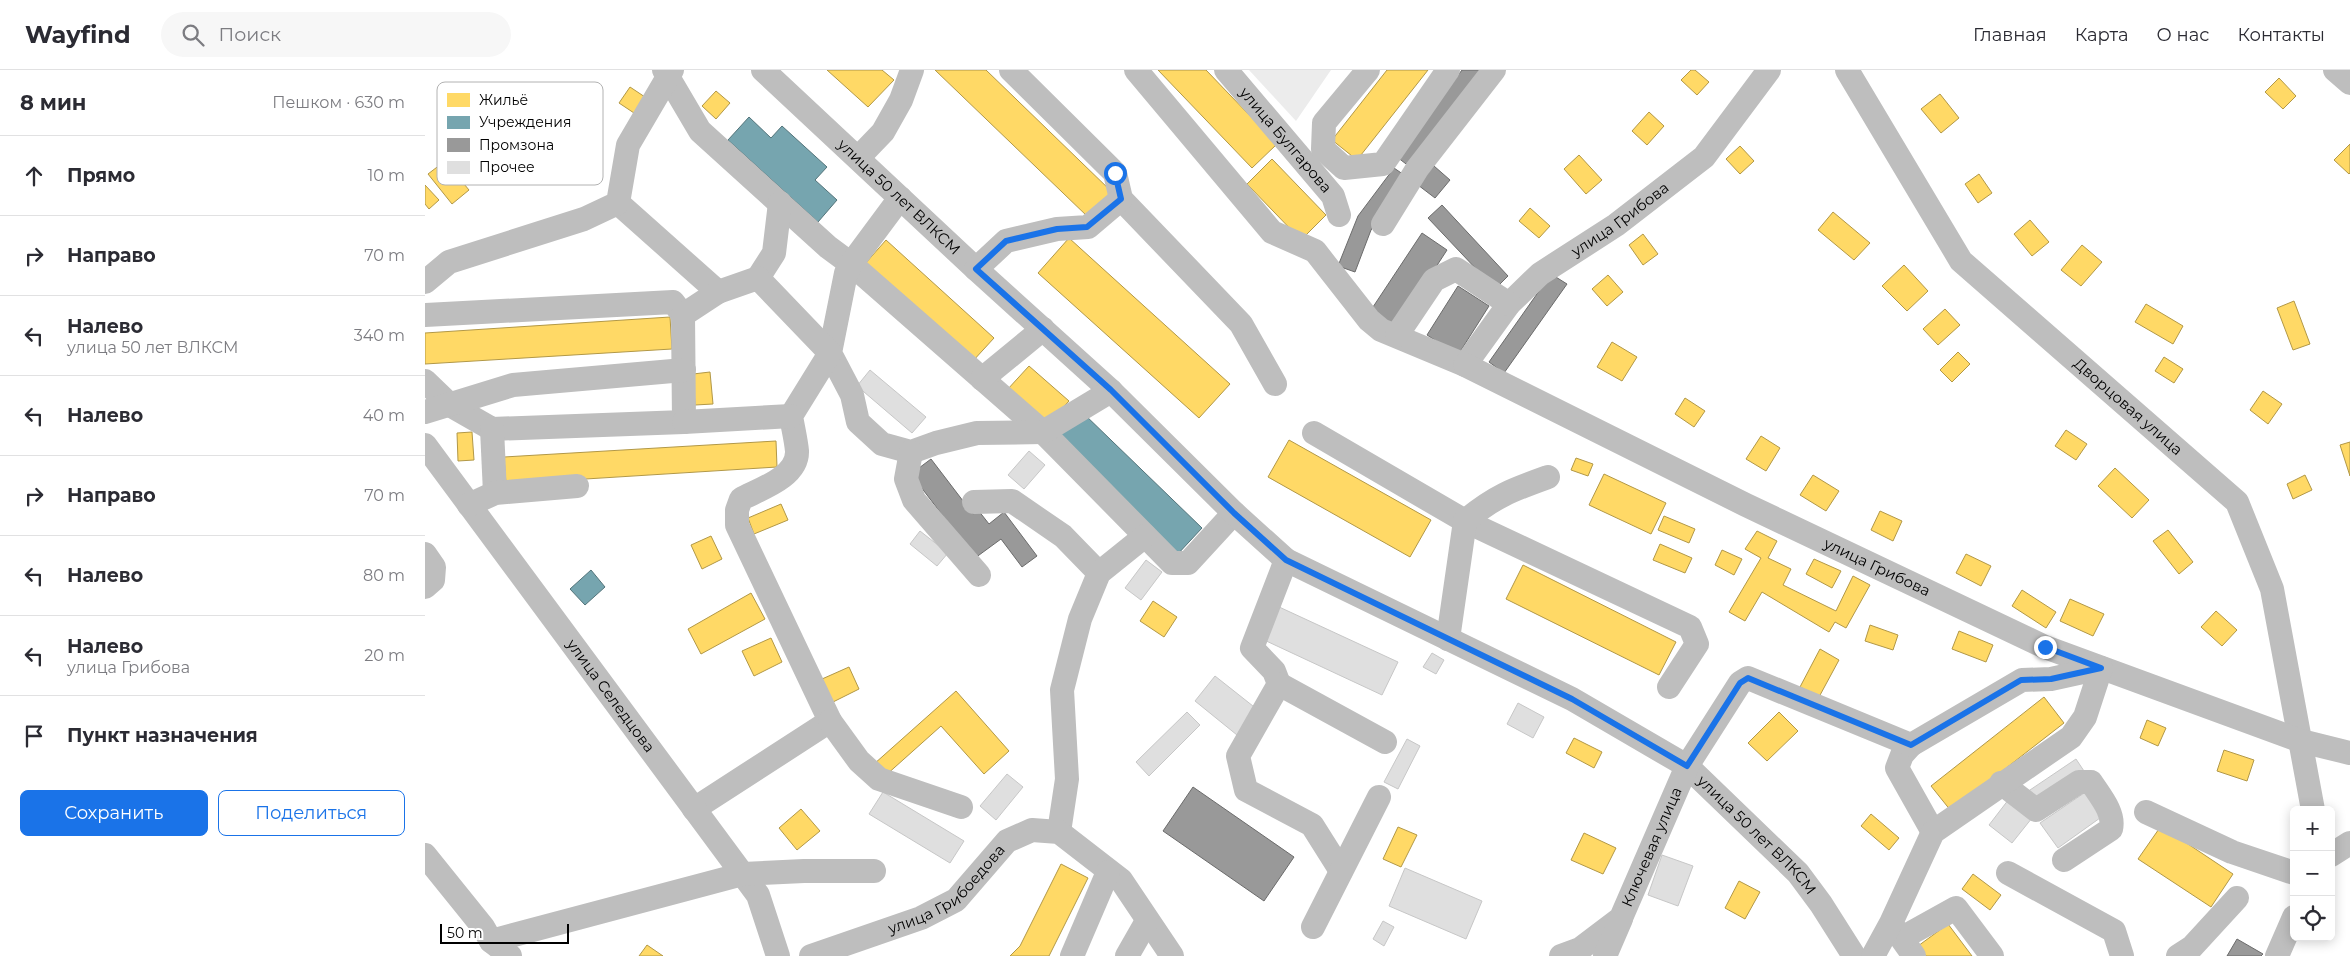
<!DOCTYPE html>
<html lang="ru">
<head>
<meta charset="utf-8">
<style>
	body { margin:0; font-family:Montserrat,sans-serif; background:#f7f7f7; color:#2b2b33 }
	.controls { position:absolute; right:15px; bottom:15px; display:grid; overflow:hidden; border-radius:8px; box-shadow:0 2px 12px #0003 }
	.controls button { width:45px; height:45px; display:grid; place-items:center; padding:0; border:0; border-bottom:1px solid #e1e1e2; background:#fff; color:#2b2b33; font:25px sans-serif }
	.scale { position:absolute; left:15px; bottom:12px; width:129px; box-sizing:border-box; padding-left:5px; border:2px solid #000; border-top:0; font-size:14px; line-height:18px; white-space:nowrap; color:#000; -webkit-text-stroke:4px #fff; paint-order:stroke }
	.stop { position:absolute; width:15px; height:15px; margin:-11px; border:4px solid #1a73e8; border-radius:50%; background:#fff }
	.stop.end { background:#1a73e8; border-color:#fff; box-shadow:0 1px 5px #0008 }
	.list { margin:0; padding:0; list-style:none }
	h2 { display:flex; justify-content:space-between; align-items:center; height:65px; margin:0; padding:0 20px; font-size:21px }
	h2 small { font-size:16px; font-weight:400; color:#7c7c81 }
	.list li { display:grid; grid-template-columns:32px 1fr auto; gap:15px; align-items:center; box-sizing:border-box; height:80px; padding:0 20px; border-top:1px solid #e1e1e2 }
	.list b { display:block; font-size:19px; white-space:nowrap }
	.list p { margin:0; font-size:16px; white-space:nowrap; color:#7c7c81 }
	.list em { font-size:16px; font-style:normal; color:#7c7c81 }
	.actions { display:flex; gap:10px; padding:15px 20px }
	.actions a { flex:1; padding:11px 0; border:1px solid #1a73e8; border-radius:8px; text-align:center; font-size:18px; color:#1a73e8 }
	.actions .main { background:#1a73e8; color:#fff }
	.icon { flex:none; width:28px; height:28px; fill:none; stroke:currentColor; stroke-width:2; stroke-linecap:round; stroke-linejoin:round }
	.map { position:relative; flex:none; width:1925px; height:886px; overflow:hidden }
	header { display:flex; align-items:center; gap:30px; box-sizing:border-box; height:70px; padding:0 25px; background:#fff; border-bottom:1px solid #e1e1e2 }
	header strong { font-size:24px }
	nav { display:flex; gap:28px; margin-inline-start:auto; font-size:18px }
	.search { width:350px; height:45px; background:#f7f7f7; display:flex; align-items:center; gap:12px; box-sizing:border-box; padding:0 18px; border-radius:28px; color:#7c7c81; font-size:19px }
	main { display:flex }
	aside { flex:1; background:#fff }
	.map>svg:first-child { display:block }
	.green { fill:#ececec }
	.homes { fill:#ffd966; stroke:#b29847 }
	.public { fill:#76a5af; stroke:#53747a }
	.industry { fill:#999; stroke:#6b6b6b }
	.building { fill:#dfdfdf; stroke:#c7c7c7 }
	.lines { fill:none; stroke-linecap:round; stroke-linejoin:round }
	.minor { stroke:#bebebe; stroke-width:24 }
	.route { stroke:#1a73e8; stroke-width:6 }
	.labels { text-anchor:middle; stroke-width:5; stroke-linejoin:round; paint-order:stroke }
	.street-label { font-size:15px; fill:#000; stroke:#fff }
	.key { fill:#fff; stroke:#b2b2b2; stroke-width:1 }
	.key-label { font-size:14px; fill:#000 }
</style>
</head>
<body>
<header>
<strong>Wayfind</strong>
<div class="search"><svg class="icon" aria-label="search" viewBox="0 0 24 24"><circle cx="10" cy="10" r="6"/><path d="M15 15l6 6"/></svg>Поиск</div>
<nav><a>Главная</a><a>Карта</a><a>О нас</a><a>Контакты</a></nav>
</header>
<main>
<aside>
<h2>8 мин<small>Пешком · 630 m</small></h2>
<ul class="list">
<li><svg class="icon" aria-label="ahead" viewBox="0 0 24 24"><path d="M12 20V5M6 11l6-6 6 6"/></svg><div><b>Прямо</b></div><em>10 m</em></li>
<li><svg class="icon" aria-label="right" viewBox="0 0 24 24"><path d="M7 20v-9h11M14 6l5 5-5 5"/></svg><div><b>Направо</b></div><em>70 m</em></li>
<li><svg class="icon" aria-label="left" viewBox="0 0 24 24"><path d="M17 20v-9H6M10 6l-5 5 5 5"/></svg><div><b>Налево</b><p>улица 50 лет ВЛКСМ</p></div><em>340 m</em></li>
<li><svg class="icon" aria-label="left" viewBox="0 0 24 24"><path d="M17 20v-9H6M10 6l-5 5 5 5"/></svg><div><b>Налево</b></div><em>40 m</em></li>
<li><svg class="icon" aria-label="right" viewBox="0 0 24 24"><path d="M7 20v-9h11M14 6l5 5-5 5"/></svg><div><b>Направо</b></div><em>70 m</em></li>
<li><svg class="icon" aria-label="left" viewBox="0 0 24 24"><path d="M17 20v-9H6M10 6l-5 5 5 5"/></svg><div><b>Налево</b></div><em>80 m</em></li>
<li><svg class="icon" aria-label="left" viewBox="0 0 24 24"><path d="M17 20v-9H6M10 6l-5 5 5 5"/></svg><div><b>Налево</b><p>улица Грибова</p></div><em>20 m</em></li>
<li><svg class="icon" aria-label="arrive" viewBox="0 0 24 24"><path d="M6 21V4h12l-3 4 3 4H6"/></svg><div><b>Пункт назначения</b></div></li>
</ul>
<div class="actions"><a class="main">Сохранить</a><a>Поделиться</a></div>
</aside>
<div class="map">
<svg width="1925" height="886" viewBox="0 0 1925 886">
	<rect width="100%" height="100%" fill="#fff"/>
	<!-- green -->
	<path class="green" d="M824 0H906L871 51Z"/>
	<!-- homes -->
	<g class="homes">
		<path d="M402 0H457L469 10 443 37Z"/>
		<path d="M510 0H561L687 122 663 147Z"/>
		<path d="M733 0H781L852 74 827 98Z"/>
		<path d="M962 0H1003L932 90 907 70Z"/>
		<path d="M1266 0H1270L1284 12 1272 25 1256 10Z"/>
		<path d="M1854 8 1871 26 1858 39 1840 22Z"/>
		<path d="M205 17 220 27 209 43 194 33Z"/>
		<path d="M291 21 305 33 291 49 277 36Z"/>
		<path d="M1515 24 1534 48 1516 63 1496 39Z"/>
		<path d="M1224 42 1239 56 1222 75 1207 61Z"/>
		<path d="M1925 74V103L1924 104 1909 90Z"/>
		<path d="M1315 76 1329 91 1315 104 1301 89Z"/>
		<path d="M1154 85 1177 110 1161 124 1139 99Z"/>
		<path d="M847 89 901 145 876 170 822 114Z"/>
		<path d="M20 91 44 120 27 134 3 104Z"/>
		<path d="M1554 104 1567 123 1553 133 1540 114Z"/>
		<path d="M0 115 14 130 4 139 0 134Z"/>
		<path d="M1105 138 1125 156 1114 168 1094 151Z"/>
		<path d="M1408 142 1445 173 1429 190 1393 160Z"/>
		<path d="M1605 150 1624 172 1607 186 1589 164Z"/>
		<path d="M1218 164 1233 184 1218 195 1204 175Z"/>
		<path d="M644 168 805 314 774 348 613 203Z"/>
		<path d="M461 170 569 268 547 292 439 195Z"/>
		<path d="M1657 175 1677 192 1656 216 1636 200Z"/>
		<path d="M1479 195 1503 221 1482 241 1457 216Z"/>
		<path d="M1183 205 1198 222 1182 236 1167 219Z"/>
		<path d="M1869 231 1885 274 1868 280 1852 238Z"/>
		<path d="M1721 234 1758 256 1748 274 1710 252Z"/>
		<path d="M1520 239 1535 255 1513 275 1498 259Z"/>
		<path d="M245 247 247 279 0 294V263Z"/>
		<path d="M1187 272 1212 287 1197 311 1172 297Z"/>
		<path d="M1533 282 1545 294 1527 312 1515 300Z"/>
		<path d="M1739 287 1758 299 1749 313 1730 301Z"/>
		<path d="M604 296 644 331 622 355 582 320Z"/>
		<path d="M285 302 288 334 270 335 268 304Z"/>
		<path d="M1838 321 1857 334 1843 354 1825 340Z"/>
		<path d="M1260 328 1280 341 1269 357 1250 344Z"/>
		<path d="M1641 360 1662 374 1651 390 1630 376Z"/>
		<path d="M47 362 49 390 33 391 32 363Z"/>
		<path d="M1336 366 1355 378 1341 401 1321 389Z"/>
		<path d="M864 370 1006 450 985 487 843 407Z"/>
		<path d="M351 371 352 397 81 414 79 387Z"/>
		<path d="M1925 372V406L1915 375Z"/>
		<path d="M1151 388 1168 394 1163 406 1146 400Z"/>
		<path d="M1690 398 1724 430 1707 448 1673 416Z"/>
		<path d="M1179 404 1241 433 1226 464 1164 435Z"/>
		<path d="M1388 405 1414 421 1401 441 1375 425Z"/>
		<path d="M1880 405 1887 420 1868 429 1862 414Z"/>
		<path d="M356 434 363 450 329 464 323 448Z"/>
		<path d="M1455 441 1477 451 1468 471 1446 460Z"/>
		<path d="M1239 446 1270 459 1264 473 1233 460Z"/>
		<path d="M1743 460 1768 492 1754 504 1728 471Z"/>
		<path d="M1332 461 1352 471 1343 488 1366 499 1358 515 1411 541 1428 506 1445 515 1421 558 1410 552 1404 562 1337 522 1320 551 1304 542 1336 488 1320 479Z"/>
		<path d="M286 466 297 489 277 499 266 475Z"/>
		<path d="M1235 474 1267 488 1260 503 1228 490Z"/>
		<path d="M1297 480 1317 489 1309 505 1290 495Z"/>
		<path d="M1541 484 1566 496 1556 516 1531 503Z"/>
		<path d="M1389 489 1416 501 1407 518 1381 504Z"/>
		<path d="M1098 495 1251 572 1234 605 1081 529Z"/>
		<path d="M1597 520 1631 542 1621 558 1587 536Z"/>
		<path d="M326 523 340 549 276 584 263 559Z"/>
		<path d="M1645 529 1679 544 1668 566 1635 551Z"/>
		<path d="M728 531 752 547 739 567 715 551Z"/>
		<path d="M1791 541 1812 560 1797 576 1776 557Z"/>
		<path d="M1445 555 1473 565 1468 580 1440 571Z"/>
		<path d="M1534 561 1568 575 1561 592 1527 579Z"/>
		<path d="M346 568 357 592 329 606 317 581Z"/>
		<path d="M1395 579 1414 590 1394 627 1375 617Z"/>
		<path d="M424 597 434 619 408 632 397 609Z"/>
		<path d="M531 621 584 681 559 704 516 656 460 706 449 694Z"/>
		<path d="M1619 627 1639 653 1526 741 1506 716Z"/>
		<path d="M1354 642 1373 661 1342 691 1323 673Z"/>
		<path d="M1722 650 1741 658 1733 676 1715 668Z"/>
		<path d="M1149 668 1177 682 1169 698 1141 683Z"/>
		<path d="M1799 680 1829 690 1822 711 1792 701Z"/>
		<path d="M376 739 395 761 372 780 354 758Z"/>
		<path d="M1446 744 1474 768 1464 780 1436 756Z"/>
		<path d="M1736 756 1808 804 1786 837 1713 789Z"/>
		<path d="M973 757 992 765 976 797 958 789Z"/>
		<path d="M1159 763 1191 778 1178 804 1146 790Z"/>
		<path d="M636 794 663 808 624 886H585L595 876Z"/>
		<path d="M1548 804 1576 825 1565 840 1537 819Z"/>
		<path d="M1314 811 1335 822 1320 849 1300 838Z"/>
		<path d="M1523 854 1547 886H1501L1493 876Z"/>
		<path d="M222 875 238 886H214Z"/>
	</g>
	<!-- public -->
	<g class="public">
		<path d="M324 47 346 68 357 56 402 97 390 110 412 130 393 152 303 70Z"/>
		<path d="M657 342 777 458 751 486 631 369Z"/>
		<path d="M166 500 180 517 160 535 145 519Z"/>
	</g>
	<!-- industry -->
	<g class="industry">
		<path d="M1037 0H1058L985 97 972 87Z"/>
		<path d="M1009 96 1025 110 1010 128 993 115Z"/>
		<path d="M969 98 985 109 946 160 930 202 913 196 933 146Z"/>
		<path d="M1017 135 1083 206 1070 219 1003 148Z"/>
		<path d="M997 163 1022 180 972 257 946 240Z"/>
		<path d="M1126 204 1142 214 1079 303 1064 292Z"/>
		<path d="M1033 216 1064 236 1033 285 1002 265Z"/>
		<path d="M506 389 548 444 553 440 564 454 579 442 612 486 597 497 576 469 550 488 486 404Z"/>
		<path d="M768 717 869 787 839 831 738 761Z"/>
		<path d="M1812 869 1838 884 1836 886H1802Z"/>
	</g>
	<!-- building -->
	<g class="building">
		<path d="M445 300 501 347 487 363 432 316Z"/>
		<path d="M604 381 620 395 599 419 583 405Z"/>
		<path d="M495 461 523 483 512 496 485 474Z"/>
		<path d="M721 490 737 502 716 530 700 518Z"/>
		<path d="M852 536 973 592 957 625 837 569Z"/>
		<path d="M1007 583 1019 590 1011 604 998 597Z"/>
		<path d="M790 606 833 640 812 665 770 631Z"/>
		<path d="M1093 633 1119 647 1108 668 1082 654Z"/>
		<path d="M762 642 775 655 724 706 711 692Z"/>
		<path d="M982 669 995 676 973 719 959 712Z"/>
		<path d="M1651 689 1659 701 1610 735 1602 722Z"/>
		<path d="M582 704 598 717 571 750 555 736Z"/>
		<path d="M1665 719 1682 743 1633 778 1615 753Z"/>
		<path d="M458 722 539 771 525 793 444 744Z"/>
		<path d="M1584 729 1607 748 1587 773 1564 755Z"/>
		<path d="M1237 785 1268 796 1253 836 1223 825Z"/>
		<path d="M980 798 1057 831 1041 869 964 836Z"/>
		<path d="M958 851 969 857 959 876 948 869Z"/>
	</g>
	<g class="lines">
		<!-- minor -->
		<g class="minor">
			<path d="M239 0 275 61 403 177 426 194 618 362 747 493H763L809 443"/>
			<path id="s1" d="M338 0 551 199 686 321 809 443 861 490 1147 629 1262 696 1373 803 1396 834 1429 886"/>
			<path d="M586 0 690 103 696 129 816 254 850 314"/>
			<path id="s2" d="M711 0 847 162 890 181 944 250 956 260 1040 295 1084 234 1115 204 1191 155 1279 87 1344 0"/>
			<path id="s3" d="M801 0 908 126 914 145"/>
			<path d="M943 0 899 53 898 79 919 98 958 94 1023 0"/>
			<path id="s4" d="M1422 0 1536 191 1812 432 1847 519 1888 740"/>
			<path d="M1910 0 1925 13"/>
			<path d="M433 88 458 62 476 30 487 0"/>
			<path d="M475 128 426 194 421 203 405 283 427 325 433 352 457 374 486 382 511 373 552 363 618 362 686 321"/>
			<path d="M193 133 293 222"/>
			<path d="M958 154 992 99 1069 0"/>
			<path d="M551 199 581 171 632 159 663 157 696 129"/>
			<path d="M333 208 349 183 355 133"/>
			<path d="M0 212 24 192 159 149 193 133 203 75 247 0"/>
			<path d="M0 245 248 232 258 245"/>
			<path d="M972 265 1009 210 1031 199 1084 234"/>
			<path id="s5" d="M1040 295 1321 435 1620 577 1876 671 1925 683"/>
			<path d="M557 309 618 259"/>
			<path d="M0 311 25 335 67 359 259 352 258 245 293 222 333 208 405 283 366 346C368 358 371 370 372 381 373 407 335 419 316 429L312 440V455L405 651 269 739"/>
			<path d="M0 342 88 315 259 300"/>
			<path d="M259 352 366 346"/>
			<path d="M67 359 70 423"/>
			<path d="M889 363 1040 451 1265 557 1272 574 1244 617"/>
			<path id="s6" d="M0 375 333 825 353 886"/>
			<path d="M486 382 481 409 489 430 554 505"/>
			<path d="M549 432 587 431 638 466 674 503"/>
			<path d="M44 435 70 423 152 416"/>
			<path d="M0 484 9 497 8 510 0 517"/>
			<path d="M861 490 827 578 849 601 854 614 813 686 821 720 887 755 916 801"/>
			<path d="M1023 569 1040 451C1070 426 1087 420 1123 407"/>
			<path d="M854 614 960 672"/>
			<path d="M405 651 434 691 454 709 536 737"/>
			<path d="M1576 713 1611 740 1654 712H1666C1675 726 1690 743 1686 759L1639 790"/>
			<path d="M1721 742 1807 782 1869 803"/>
			<path d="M634 762 642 709 637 620 655 549 674 503 720 466"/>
			<path d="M1508 762 1472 698 1477 685 1486 675 1597 610 1626 609 1676 598"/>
			<path d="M0 785 58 857 66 871 85 886"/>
			<path d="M1906 785 1925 773"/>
			<path d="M1583 803 1689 861 1697 886"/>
			<path d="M1467 855 1489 886"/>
			<path d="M888 857 954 727"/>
			<path d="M1477 868 1531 838 1567 886"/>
			<path d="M66 871 318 804 379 801H449"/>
			<path id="s7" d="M386 886 496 848 531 830 582 771 607 760 634 762 696 810 747 886"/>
			<path d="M647 886 683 802"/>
			<path d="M702 886 722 851"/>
			<path id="s8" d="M1136 886 1155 879 1196 848 1262 696 1315 613 1323 608 1486 675"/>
			<path d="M1180 886 1196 849"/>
			<path d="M1448 886 1466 853 1508 762 1646 667 1660 647 1676 598"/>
			<path d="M1753 886 1767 877 1812 828"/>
			<path d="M1852 886 1869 847"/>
		</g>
	</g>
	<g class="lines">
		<!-- route -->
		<path class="route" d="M690 103 696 129 662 157 632 159 581 171 551 199 686 320 809 443 861 490 1147 629 1262 696 1315 613 1323 608 1486 675 1596 610 1626 609 1676 598 1620 577"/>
	</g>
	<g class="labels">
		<!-- street labels -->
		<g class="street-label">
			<text dy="5" stroke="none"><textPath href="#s3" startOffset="92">улица Булгарова</textPath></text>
			<text dy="5" stroke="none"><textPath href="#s1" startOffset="186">улица 50 лет ВЛКСМ</textPath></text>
			<text dy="5" stroke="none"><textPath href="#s2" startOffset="668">улица Грибова</textPath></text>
			<text dy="5" stroke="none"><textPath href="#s4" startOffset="444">Дворцовая улица</textPath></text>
			<text dy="5" stroke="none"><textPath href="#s5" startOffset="459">улица Грибова</textPath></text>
			<text dy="5" stroke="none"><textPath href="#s6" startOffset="312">улица Селедцова</textPath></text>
			<text dy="5" stroke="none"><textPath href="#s1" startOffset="1266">улица 50 лет ВЛКСМ</textPath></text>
			<text dy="5" stroke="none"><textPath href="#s8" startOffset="149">Ключевая улица</textPath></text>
			<text dy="5" stroke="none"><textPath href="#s7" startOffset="154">улица Грибоедова</textPath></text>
		</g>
	</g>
	<!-- legend -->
	<rect x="12" y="12" width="166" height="103" rx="8" class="key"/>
	<rect x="22" y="23" width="23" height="14" fill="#ffd966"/>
	<rect x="22" y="46" width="23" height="13" fill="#76a5af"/>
	<rect x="22" y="68" width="23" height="14" fill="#999"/>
	<rect x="22" y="91" width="23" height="13" fill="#dfdfdf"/>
	<g class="key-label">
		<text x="54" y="35">Жильё</text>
		<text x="54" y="57">Учреждения</text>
		<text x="54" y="80">Промзона</text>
		<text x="54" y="102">Прочее</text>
	</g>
</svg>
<div class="controls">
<button>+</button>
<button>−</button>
<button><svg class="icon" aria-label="locate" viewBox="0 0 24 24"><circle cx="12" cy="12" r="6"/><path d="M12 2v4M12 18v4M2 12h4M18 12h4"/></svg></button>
</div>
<div class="scale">50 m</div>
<div class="stop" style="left:690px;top:103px"></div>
<div class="stop end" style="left:1620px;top:577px"></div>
</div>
</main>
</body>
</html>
